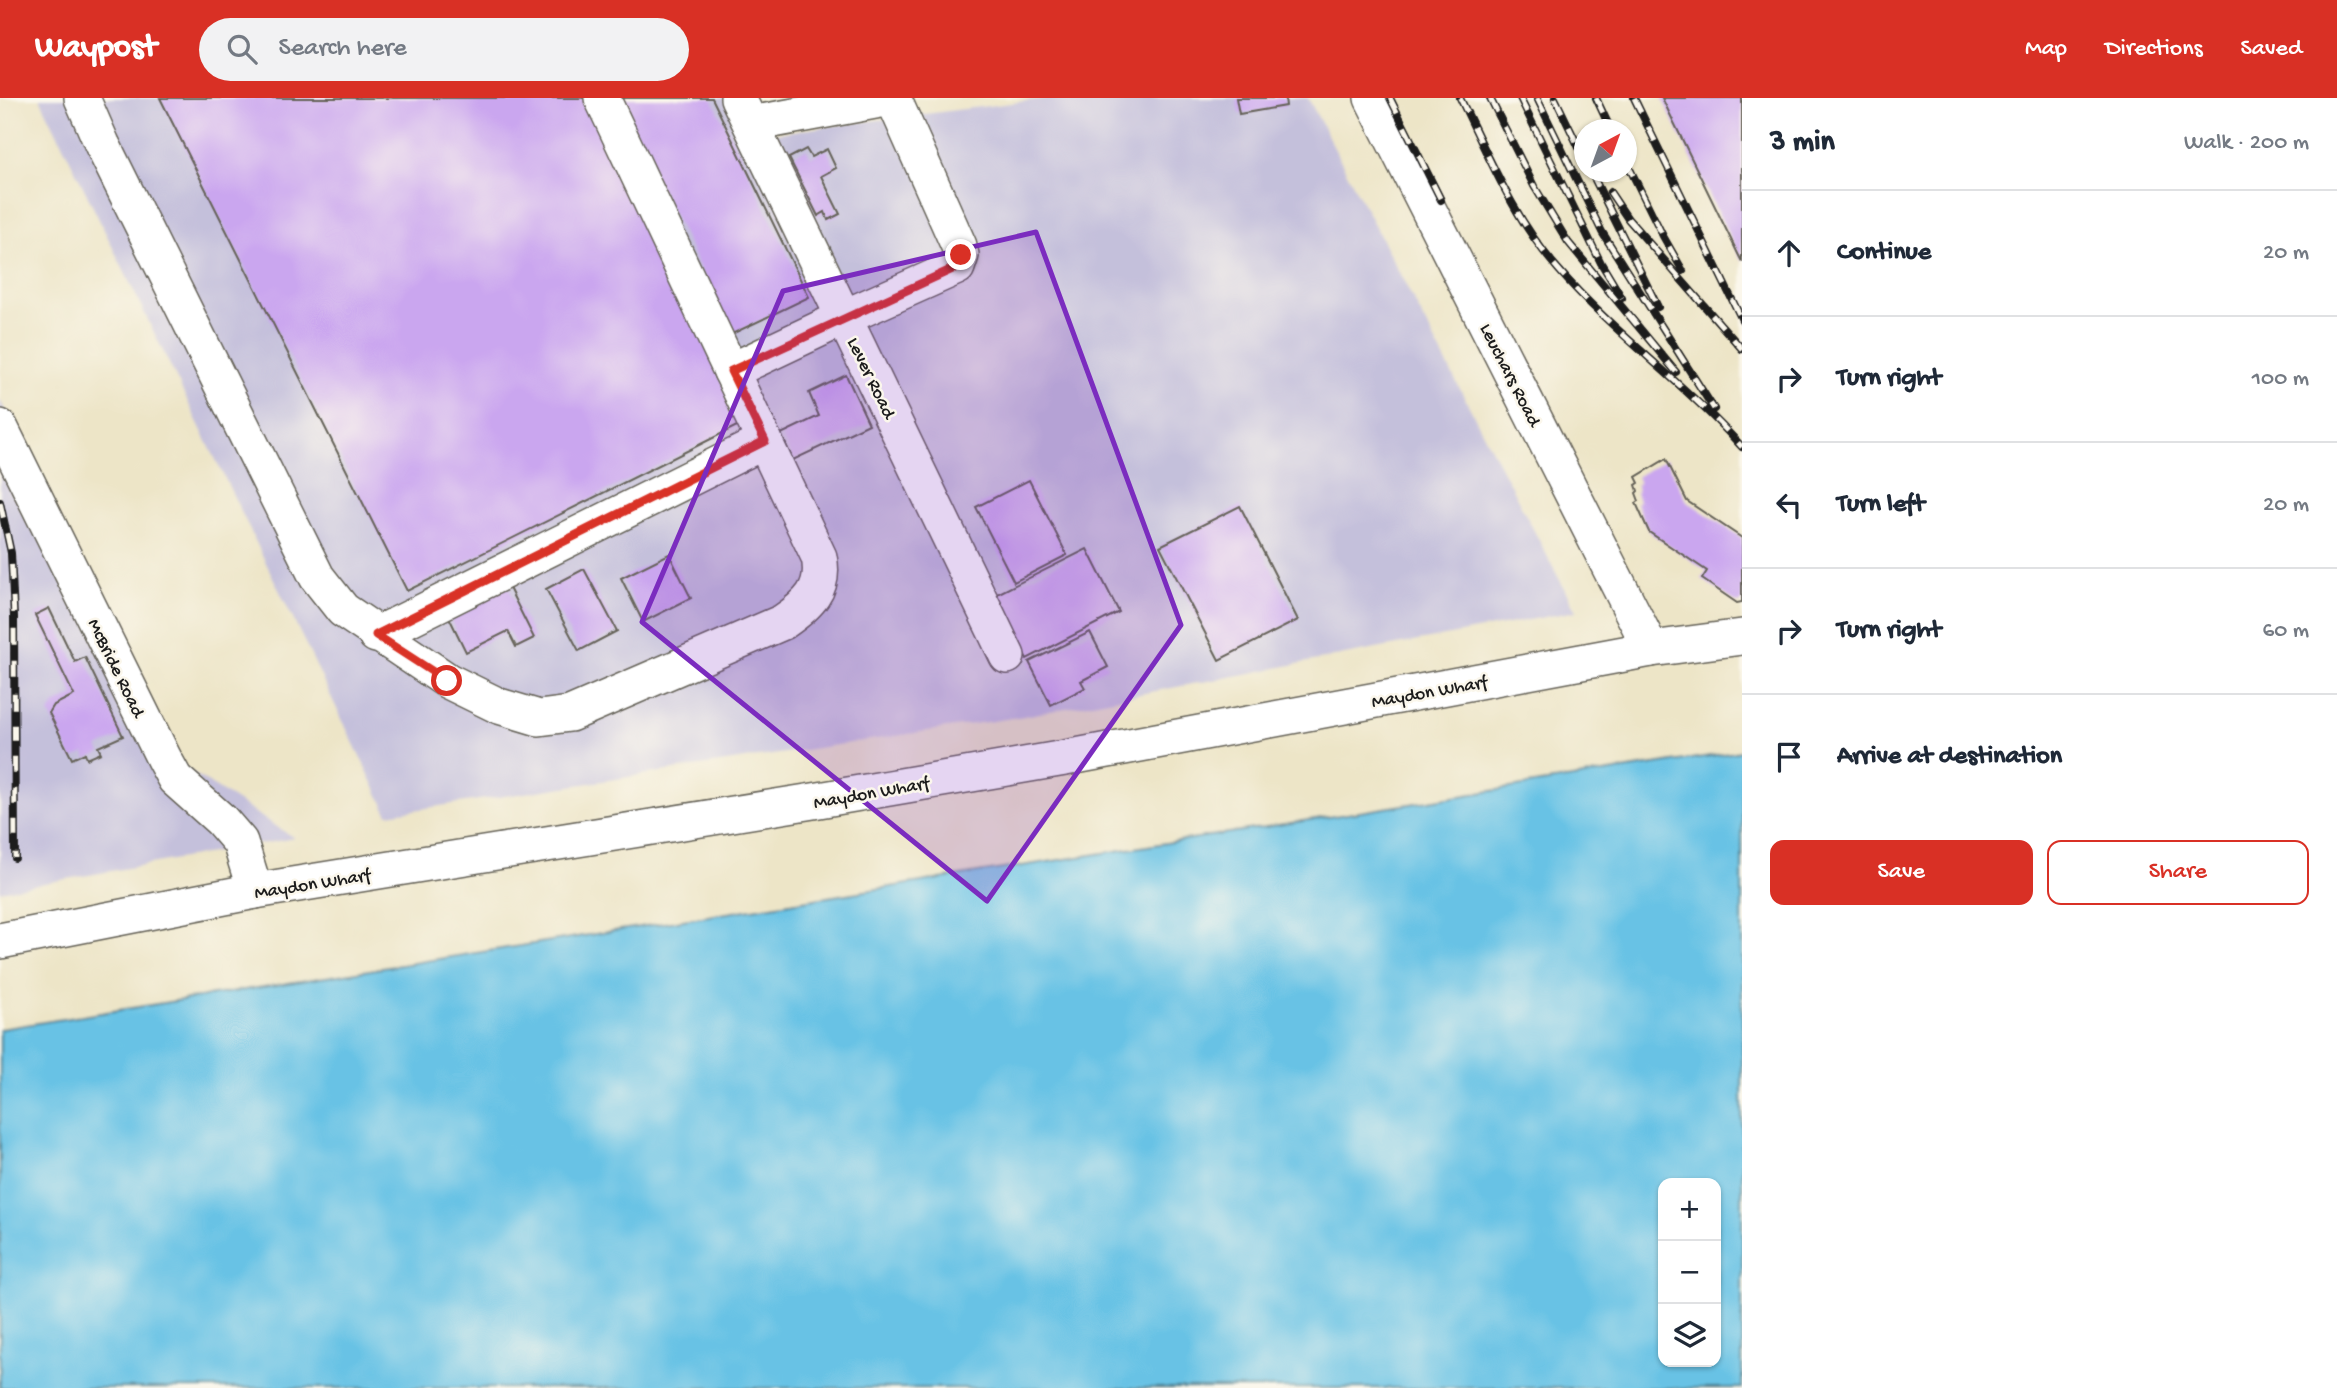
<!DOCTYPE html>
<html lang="en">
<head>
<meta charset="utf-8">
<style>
	body { margin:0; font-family:"Gochi Hand",sans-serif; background:#f2f2f3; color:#1f2937 }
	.controls { position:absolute; right:21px; bottom:21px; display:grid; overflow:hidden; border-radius:14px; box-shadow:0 2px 5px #0004 }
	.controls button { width:63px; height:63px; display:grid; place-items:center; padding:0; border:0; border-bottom:2px solid #e0e1e3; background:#fff; color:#1f2937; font:35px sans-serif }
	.compass { position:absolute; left:1574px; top:21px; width:63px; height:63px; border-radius:50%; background:#fff; box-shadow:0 2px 5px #0004; rotate:41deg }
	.stop { position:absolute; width:21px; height:21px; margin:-16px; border:5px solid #d93025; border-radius:50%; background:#fff }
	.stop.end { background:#d93025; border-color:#fff; box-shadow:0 2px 7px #0008 }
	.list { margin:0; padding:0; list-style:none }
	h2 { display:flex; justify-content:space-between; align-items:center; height:91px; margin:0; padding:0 28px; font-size:30px }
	h2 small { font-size:23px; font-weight:400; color:#747a83 }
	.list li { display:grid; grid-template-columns:46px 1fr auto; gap:21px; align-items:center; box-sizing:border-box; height:126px; padding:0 28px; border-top:2px solid #e0e1e3 }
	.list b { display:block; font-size:26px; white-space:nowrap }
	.list em { font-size:23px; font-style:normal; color:#747a83 }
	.actions { display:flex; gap:14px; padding:21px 28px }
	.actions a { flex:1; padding:16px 0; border:2px solid #d93025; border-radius:14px; text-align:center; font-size:24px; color:#d93025 }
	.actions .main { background:#d93025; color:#fff }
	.icon { flex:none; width:38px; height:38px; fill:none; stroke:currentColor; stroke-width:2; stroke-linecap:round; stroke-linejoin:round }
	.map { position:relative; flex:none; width:1742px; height:1290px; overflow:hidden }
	header { display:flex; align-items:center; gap:42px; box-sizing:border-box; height:98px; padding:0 35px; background:#d93025; color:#fff }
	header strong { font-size:33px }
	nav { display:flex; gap:38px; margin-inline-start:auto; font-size:24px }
	.search { width:490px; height:63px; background:#f2f2f3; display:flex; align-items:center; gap:18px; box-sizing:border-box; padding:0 24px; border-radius:38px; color:#747a83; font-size:26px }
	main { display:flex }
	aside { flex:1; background:#fff }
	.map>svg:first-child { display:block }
	.industrial { fill:#c4c0db }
	.water { fill:#67c2e5; stroke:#426f80; stroke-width:2; fill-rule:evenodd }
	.building { fill:#caa6ef }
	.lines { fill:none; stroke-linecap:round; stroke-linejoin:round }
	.minor-casing { stroke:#656258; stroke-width:38 }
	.minor { stroke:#fff; stroke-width:35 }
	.rail-casing { stroke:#1c1c1c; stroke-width:8 }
	.rail { stroke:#fbf7ec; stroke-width:5; stroke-dasharray:16; stroke-linecap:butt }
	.route { stroke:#d93025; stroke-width:9 }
	.marked { fill:#7b2cbf; fill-opacity:0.2; stroke:#7b2cbf; stroke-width:5; stroke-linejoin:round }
	.labels { text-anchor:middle; stroke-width:5; stroke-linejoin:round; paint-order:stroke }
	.street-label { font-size:19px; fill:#1c1c1c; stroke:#fbf7ec }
</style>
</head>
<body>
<header>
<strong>Waypost</strong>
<div class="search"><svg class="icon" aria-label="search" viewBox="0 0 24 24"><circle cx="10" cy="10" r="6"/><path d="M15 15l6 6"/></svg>Search here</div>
<nav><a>Map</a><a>Directions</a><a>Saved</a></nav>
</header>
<main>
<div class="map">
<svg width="1742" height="1290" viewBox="0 0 1742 1290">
	<rect width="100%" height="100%" fill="#fbf7ec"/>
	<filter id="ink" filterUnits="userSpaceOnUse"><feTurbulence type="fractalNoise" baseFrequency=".0143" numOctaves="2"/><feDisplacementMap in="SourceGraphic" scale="14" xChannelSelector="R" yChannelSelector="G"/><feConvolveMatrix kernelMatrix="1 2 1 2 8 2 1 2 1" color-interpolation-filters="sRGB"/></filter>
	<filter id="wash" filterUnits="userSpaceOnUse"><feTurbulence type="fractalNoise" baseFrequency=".00686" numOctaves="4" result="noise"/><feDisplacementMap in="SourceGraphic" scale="28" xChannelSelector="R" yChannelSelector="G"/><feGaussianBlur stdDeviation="1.57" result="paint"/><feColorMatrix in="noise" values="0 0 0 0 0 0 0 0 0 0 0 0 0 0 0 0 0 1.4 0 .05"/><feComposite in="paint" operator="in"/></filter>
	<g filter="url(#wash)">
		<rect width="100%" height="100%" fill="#ede5c7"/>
		<!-- industrial -->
		<g class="industrial">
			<path d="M40 0H725L745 39 1050 0H1308L1576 513 1019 619 388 716Z"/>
			<path d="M0 302 173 662 294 740 0 793Z"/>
		</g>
		<!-- water -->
		<path class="water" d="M1742 653V1290H0V931ZM1663 1085H1716V1264H1663Z"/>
		<g id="blocks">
			<!-- building -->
			<g class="building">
				<path d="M160 0H591L741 326 407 493Z"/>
				<path d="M616 0H712L809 199 732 236Z"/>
				<path d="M1236 0H1285L1286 8 1239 16Z"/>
				<path d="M1662 0H1742V164Z"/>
				<path d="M806 51 811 59 827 51 836 70 821 78 840 116 828 122 825 114 818 118 789 60Z"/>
				<path d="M846 277 869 326 793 362 781 336 819 318 809 295Z"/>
				<path d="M1666 361 1687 403 1742 440V504L1737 505 1702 481 1707 473 1649 434 1636 405 1639 403 1636 395 1638 393 1636 387 1639 385 1636 379Z"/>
				<path d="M1029 382 1067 457 1014 484 976 409Z"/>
				<path d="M1240 408 1298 522 1219 562 1160 448Z"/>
				<path d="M1087 451 1119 514 1027 561 995 497Z"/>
				<path d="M669 456 691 500 643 524 621 480Z"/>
				<path d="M584 471 617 533 579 553 546 491Z"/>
				<path d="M508 488 534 540 516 549 508 533 466 554 444 509Z"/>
				<path d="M49 510 75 564 85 559 123 638 98 649 101 655 87 661 85 655 72 661 49 615 54 607 74 597 35 517Z"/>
				<path d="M1090 534 1108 569 1081 583 1085 590 1051 607 1029 564Z"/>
			</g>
		</g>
	</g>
	<g filter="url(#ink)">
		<use href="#blocks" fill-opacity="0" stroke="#656258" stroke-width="2"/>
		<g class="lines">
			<defs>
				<g id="minor">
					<path d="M82 0 102 46 317 479 343 512 448 583 499 608 539 620 570 616 783 524C808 507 826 491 819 459L602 0"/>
					<path d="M738 0 1007 558"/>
					<path d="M1372 0 1651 551"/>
					<path d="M751 26 891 0"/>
					<path d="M731 273 845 219 957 169 961 157 959 148 893 0"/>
					<path d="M0 329 164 661 175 681 221 722 240 744 255 793"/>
					<path d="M376 537 765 343"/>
					<path d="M0 843 255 793 813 703 1065 660 1651 551 1742 539"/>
				</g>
			</defs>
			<!-- minor casing -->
			<use href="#minor" class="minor-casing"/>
			<!-- minor -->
			<use href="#minor" class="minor"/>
			<defs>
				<g id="rail">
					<path d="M1390 0 1441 102"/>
					<path d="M1460 0C1489 59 1514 121 1558 171 1614 236 1685 285 1742 349"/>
					<path d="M1490 0 1534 88 1568 144 1676 274"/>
					<path d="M1520 0 1601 165 1622 200"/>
					<path d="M1537 0 1602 134 1714 311"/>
					<path d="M1555 0 1584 60"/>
					<path d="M1596 0 1611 32"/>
					<path d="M1634 0 1742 222"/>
					<path d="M1626 63 1663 138 1683 173"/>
					<path d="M1591 74 1658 209"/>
					<path d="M1610 94 1628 121 1742 251"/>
					<path d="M0 404 11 455 14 519 15 760"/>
				</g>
			</defs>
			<!-- rail casing -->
			<use href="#rail" class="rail-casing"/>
			<!-- rail -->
			<use href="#rail" class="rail"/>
		</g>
	</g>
	<g class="lines" filter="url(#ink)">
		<!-- route -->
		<path class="route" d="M447 583 376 537 765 343 731 273 957 169 961 157"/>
	</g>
	<!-- marked area -->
	<path class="marked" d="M1036 134 1181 527 987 803 642 524 783 193Z"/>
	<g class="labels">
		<!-- street labels -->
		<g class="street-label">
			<text transform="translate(1512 276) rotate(63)" y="7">Leuchars Road</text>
			<text transform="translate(873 279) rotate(64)" y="7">Lever Road</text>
			<text transform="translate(118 569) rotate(64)" y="7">McBride Road</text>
			<text transform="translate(1429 592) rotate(-10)" y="7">Maydon Wharf</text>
			<text transform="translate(871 693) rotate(-10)" y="7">Maydon Wharf</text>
			<text transform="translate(312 784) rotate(-9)" y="7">Maydon Wharf</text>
		</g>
	</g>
</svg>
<div class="controls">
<button>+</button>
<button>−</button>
<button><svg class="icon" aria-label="layers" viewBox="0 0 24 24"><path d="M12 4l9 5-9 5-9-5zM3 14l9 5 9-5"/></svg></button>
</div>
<svg class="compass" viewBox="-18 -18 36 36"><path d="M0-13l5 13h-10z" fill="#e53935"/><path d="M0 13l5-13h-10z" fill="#747a83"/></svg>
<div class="stop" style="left:447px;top:583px"></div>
<div class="stop end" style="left:961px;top:157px"></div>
</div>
<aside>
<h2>3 min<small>Walk · 200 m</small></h2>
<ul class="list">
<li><svg class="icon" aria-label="ahead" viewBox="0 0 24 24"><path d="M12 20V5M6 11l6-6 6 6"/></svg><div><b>Continue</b></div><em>20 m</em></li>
<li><svg class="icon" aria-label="right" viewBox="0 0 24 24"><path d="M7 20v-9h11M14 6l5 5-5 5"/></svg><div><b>Turn right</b></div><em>100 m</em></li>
<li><svg class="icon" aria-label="left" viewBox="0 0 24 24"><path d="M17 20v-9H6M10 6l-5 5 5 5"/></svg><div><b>Turn left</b></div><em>20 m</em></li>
<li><svg class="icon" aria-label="right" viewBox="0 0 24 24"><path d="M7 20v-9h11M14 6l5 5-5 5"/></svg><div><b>Turn right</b></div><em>60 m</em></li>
<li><svg class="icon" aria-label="arrive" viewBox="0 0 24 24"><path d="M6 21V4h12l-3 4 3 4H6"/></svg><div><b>Arrive at destination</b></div></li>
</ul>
<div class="actions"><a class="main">Save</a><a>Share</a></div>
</aside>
</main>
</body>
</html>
